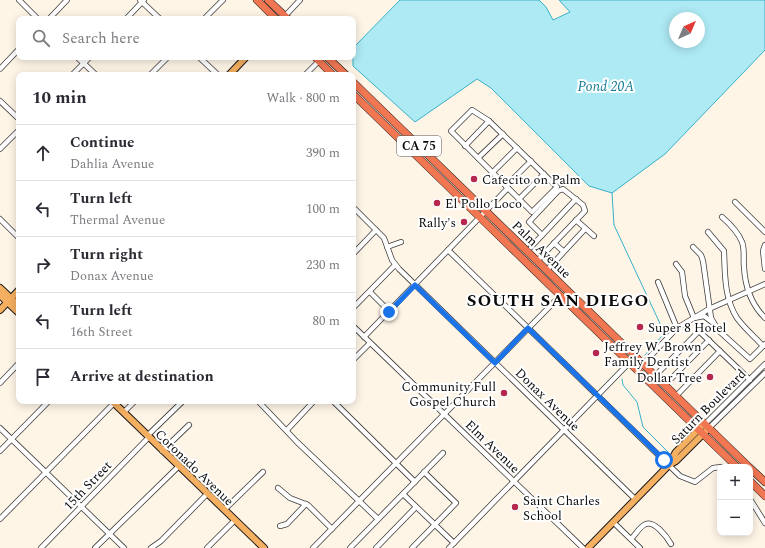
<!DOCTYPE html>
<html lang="en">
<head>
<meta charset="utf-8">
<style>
	body { margin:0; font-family:Spectral,serif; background:#f7f7f7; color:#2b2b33 }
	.controls { position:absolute; right:12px; bottom:12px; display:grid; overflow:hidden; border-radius:8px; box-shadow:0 2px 10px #0003 }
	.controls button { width:36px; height:36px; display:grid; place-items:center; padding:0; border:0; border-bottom:1px solid #e1e1e2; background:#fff; color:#2b2b33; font:20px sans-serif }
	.compass { position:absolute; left:669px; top:12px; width:36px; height:36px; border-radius:50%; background:#fff; box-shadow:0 2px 10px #0003; rotate:44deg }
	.stop { position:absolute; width:12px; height:12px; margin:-9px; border:3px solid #1a73e8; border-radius:50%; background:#fff }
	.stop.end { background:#1a73e8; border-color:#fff; box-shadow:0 1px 4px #0008 }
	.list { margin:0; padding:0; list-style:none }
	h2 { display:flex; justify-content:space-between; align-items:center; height:52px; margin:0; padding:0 16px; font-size:17px }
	h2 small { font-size:13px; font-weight:400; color:#7c7c81 }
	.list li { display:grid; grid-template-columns:26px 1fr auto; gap:12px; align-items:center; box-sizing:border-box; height:56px; padding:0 16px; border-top:1px solid #e1e1e2 }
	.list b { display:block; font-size:15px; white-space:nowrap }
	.list p { margin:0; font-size:13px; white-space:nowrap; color:#7c7c81 }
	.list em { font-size:13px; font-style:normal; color:#7c7c81 }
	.icon { flex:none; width:22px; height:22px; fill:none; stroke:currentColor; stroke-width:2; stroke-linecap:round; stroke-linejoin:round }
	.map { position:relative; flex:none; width:765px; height:548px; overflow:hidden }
	.search { position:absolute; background:#fff; box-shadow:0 2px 10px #0003; left:16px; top:16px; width:340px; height:44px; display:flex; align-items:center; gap:10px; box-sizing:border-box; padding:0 14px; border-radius:8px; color:#7c7c81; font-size:15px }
	.panel { position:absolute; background:#fff; box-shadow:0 2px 10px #0003; left:16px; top:72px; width:340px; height:332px; border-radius:8px }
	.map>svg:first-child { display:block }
	.water { fill:#aeeaf4; stroke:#37b1c9; fill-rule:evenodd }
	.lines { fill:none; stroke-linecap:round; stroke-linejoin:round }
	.stream { stroke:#37b1c9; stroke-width:1 }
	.minor-casing { stroke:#3d3d3d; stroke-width:6 }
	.major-casing { stroke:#1b1b1b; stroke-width:8 }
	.highway-casing { stroke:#1b1b1b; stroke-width:8 }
	.minor { stroke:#fff; stroke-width:4.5 }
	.major { stroke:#f5af61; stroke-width:6 }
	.highway { stroke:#f17753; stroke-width:7 }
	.route { stroke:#1a73e8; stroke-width:5 }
	.poi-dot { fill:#b5274e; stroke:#fff; stroke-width:1.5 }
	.labels { text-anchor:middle; stroke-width:4; stroke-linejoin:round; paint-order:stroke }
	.shield { fill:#fff; stroke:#545454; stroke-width:1 }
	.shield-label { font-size:12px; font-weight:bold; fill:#0a0a0a }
	.poi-label { font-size:13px; fill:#0a0a0a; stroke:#fff; text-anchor:start }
	.street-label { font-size:13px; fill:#0a0a0a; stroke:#fff }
	.water-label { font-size:14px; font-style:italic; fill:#187d97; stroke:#fff }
	.district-label { font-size:17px; font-weight:bold; letter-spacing:1px; fill:#0a0a0a; stroke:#fff }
</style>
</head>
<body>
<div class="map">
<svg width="765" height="548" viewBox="0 0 765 548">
	<rect width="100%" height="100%" fill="#fff5e7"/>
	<!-- water -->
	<path class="water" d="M400 0H539L546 7 553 20 570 12 559 0H765V50L665 154 612 193 589 186 491 88 477 79 415 122 353 66V48ZM675 18H699V42H675Z"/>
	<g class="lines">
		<!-- stream -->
		<g class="stream">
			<path d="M612 193 614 225 663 330 662 336 645 355"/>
			<path d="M622 379 623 385 637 402 643 427 669 453"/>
		</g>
		<defs>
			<g id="minor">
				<path d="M19 0 38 19"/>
				<path d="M140 0 160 19"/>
				<path d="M285 16 300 0"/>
				<path d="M49 19 67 0"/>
				<path d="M126 19 144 0"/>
				<path d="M204 19 223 0"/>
				<path d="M77 57 96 75"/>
				<path d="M199 57 218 75"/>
				<path d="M0 69 19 49"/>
				<path d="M72 75 90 57"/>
				<path d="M150 75 168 57"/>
				<path d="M305 75 319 61"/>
				<path d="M0 101 19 119"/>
				<path d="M472 110 489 121 557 187 532 212 451 131Z"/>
				<path d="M465 146 489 121"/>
				<path d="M0 149 19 130"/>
				<path d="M478 158 503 134"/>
				<path d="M492 173 517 148"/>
				<path d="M506 186 531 161"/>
				<path d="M519 199 544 174"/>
				<path d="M735 202 765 232"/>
				<path d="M353 207 384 238 392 260 399 269 635 499"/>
				<path d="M722 217C730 224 738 232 742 242 745 249 743 259 744 267 745 286 751 304 765 318"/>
				<path d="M0 219 19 238"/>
				<path d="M576 220 594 236"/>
				<path d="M708 232 724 251C725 273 724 298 737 318 744 328 755 337 763 346"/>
				<path d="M554 243 563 251"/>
				<path d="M765 245 763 251 765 269"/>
				<path d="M387 247 401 242"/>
				<path d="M531 247 576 199"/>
				<path d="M693 247 701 255 703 261 711 318 718 330 750 359 765 344"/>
				<path d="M448 250 680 476 695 482 713 468 721 467"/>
				<path d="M353 254 376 230"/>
				<path d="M537 261 585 211 583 205 563 189 558 191 529 222 542 235"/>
				<path d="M676 264 682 272 685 296 694 318 704 316 712 322"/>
				<path d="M547 270 585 229"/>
				<path d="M658 282 677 328"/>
				<path d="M370 292 389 311"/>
				<path d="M353 308 395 265"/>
				<path d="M353 326 583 548"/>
				<path d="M364 337 508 188"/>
				<path d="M353 360 370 343"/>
				<path d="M643 364 677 328 709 309 765 284"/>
				<path d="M655 376 699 331 750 380"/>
				<path d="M0 383 19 363"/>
				<path d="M665 385 709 340"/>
				<path d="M676 396 720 351"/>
				<path d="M258 401 297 442 378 519"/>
				<path d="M333 401 415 482"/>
				<path d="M124 412 135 401"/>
				<path d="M705 424 765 364"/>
				<path d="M0 428 124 548"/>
				<path d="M709 428 765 373"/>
				<path d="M287 430 314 401"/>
				<path d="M147 436 183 401"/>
				<path d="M0 451 49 401"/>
				<path d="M162 451 189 425"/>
				<path d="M278 488 290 498 308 505 332 529"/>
				<path d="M403 494 454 543"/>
				<path d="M750 499 765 523"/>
				<path d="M224 510 263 472"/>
				<path d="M0 519 114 403"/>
				<path d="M613 522 640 548"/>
				<path d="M280 526 287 524 306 504"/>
				<path d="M631 539C635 535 639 528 644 525 653 518 667 537 671 544"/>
				<path d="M41 548 149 437"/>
				<path d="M95 548 179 466"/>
				<path d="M151 548 161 541 207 494"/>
				<path d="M207 548 235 520"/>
				<path d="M313 548 560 296"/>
				<path d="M350 548 443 453"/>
				<path d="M376 548 416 507"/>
				<path d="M412 548 456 503 424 472"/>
				<path d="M449 548 629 363"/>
			</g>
			<g id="major">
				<path d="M229 75 246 57"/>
				<path d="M0 288 19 306"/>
				<path d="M0 295 19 313"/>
				<path d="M0 310 19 290"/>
				<path d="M112 401 264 548"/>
				<path d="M669 465 676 452 701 427"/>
				<path d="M588 548 669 465 676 461 709 428"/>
			</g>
			<g id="highway">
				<path d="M257 0 276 19"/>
				<path d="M268 0 288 19"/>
				<path d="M315 57 333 75"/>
				<path d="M327 57 346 75"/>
				<path d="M353 82 749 467"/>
				<path d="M353 94 737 467"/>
				<path d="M750 468 765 482"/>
				<path d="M750 481 765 496"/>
			</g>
		</defs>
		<!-- minor casing -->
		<use href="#minor" class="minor-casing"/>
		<!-- major casing -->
		<use href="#major" class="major-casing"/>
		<!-- highway casing -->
		<use href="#highway" class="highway-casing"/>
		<!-- minor -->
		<use href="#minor" class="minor"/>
		<!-- major -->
		<use href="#major" class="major"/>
		<!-- highway -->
		<use href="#highway" class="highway"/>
	</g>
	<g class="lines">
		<!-- route -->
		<path class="route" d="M389 312 415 285 495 363 528 328 664 460"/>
	</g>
	<!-- markers -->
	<g class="poi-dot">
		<circle cx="474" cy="179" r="4"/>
		<circle cx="437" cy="203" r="4"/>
		<circle cx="464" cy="222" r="4"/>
		<circle cx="640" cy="327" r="4"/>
		<circle cx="596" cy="353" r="4"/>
		<circle cx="710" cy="377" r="4"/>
		<circle cx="504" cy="393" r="4"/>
		<circle cx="515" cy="507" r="4"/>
	</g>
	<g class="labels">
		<!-- shield labels -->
		<rect class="shield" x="397" y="136" width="44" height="20" rx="3"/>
		<g class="shield-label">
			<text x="419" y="150">CA 75</text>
		</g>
		<!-- poi labels -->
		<g class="poi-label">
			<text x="482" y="184">Cafecito on Palm</text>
			<text x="445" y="208">El Pollo Loco</text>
			<text x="456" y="227" text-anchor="end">Rally's</text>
			<text x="648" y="332">Super 8 Hotel</text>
			<text x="604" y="351">Jeffrey W. Brown<tspan x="604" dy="15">Family Dentist</tspan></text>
			<text x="702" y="382" text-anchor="end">Dollar Tree</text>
			<text x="496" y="391" text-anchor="end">Community Full<tspan x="496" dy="15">Gospel Church</tspan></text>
			<text x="523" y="505">Saint Charles<tspan x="523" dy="15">School</tspan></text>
		</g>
		<!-- street labels -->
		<g class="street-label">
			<text transform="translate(542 249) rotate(44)" y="5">Palm Avenue</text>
			<text transform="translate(548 399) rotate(44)" y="5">Donax Avenue</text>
			<text transform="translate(708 406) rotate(-45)" y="5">Saturn Boulevard</text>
			<text transform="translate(493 446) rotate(44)" y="5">Elm Avenue</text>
			<text transform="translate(195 467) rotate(44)" y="5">Coronado Avenue</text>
			<text transform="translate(87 485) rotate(-46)" y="5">15th Street</text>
		</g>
		<!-- water labels -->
		<g class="water-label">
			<text x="606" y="91">Pond 20A</text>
		</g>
		<!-- district labels -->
		<g class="district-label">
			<text x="558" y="306">SOUTH SAN DIEGO</text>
		</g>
	</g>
</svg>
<div class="controls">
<button>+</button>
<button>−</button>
</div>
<svg class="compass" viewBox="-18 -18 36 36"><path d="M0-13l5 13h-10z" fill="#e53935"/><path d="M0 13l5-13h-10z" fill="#7c7c81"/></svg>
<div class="stop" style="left:664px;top:460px"></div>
<div class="stop end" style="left:389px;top:312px"></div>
<div class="search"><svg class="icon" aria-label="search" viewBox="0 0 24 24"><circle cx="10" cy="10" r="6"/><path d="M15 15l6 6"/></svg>Search here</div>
<section class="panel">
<h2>10 min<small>Walk · 800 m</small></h2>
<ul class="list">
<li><svg class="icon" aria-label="ahead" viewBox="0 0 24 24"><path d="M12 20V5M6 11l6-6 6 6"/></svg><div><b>Continue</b><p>Dahlia Avenue</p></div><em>390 m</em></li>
<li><svg class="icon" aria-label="left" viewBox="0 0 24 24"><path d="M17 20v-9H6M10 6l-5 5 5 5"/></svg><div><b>Turn left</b><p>Thermal Avenue</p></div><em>100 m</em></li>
<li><svg class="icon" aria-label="right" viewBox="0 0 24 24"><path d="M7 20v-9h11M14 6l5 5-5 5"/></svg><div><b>Turn right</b><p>Donax Avenue</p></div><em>230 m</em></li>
<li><svg class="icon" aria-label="left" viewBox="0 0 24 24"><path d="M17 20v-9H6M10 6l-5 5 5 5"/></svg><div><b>Turn left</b><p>16th Street</p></div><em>80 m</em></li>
<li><svg class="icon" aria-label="arrive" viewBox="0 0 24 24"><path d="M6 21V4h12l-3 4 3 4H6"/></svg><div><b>Arrive at destination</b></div></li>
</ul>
</section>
</div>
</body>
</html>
